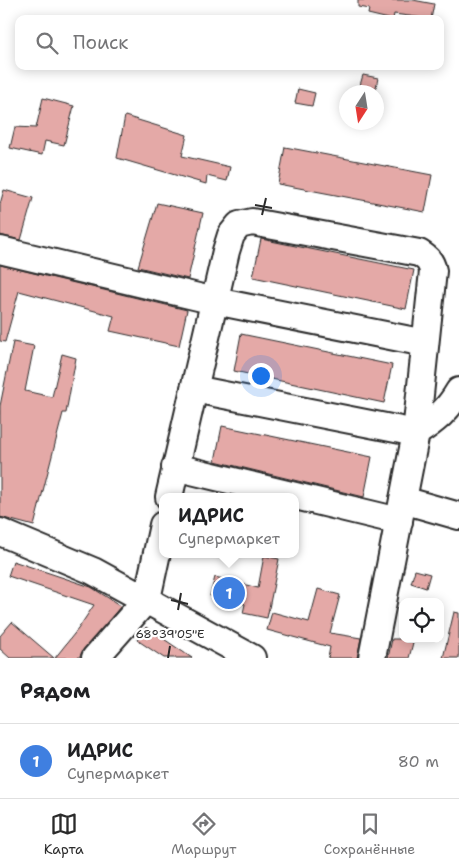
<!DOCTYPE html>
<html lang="ru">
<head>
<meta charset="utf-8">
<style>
	body { margin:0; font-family:"Shantell Sans",sans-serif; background:#f6f6f6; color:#202124 }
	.controls { position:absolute; right:15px; bottom:15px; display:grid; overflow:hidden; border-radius:10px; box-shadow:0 2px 12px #0003 }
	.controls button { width:45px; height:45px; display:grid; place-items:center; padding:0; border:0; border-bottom:1px solid #e0e0e0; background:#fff; color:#202124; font:25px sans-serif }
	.compass { position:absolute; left:339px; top:85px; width:45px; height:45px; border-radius:50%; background:#fff; box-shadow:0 2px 12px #0003; rotate:192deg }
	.you { position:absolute; left:260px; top:375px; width:18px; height:18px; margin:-12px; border:4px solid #fff; border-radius:50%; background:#1a73e8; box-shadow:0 0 0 8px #1a73e833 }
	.badge { display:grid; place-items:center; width:32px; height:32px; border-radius:50%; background:#2b2b2b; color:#fff; font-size:16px; font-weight:700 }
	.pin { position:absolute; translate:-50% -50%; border:2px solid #fff; box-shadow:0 1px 5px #0006 }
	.popup { position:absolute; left:159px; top:493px; width:140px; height:65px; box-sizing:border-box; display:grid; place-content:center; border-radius:10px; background:#fff; filter:drop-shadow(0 1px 4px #0005); font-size:16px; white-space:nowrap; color:#757577 }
	.popup b { font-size:19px; color:#202124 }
	.popup::after { content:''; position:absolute; left:50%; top:100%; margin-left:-10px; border:10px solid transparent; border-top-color:#fff }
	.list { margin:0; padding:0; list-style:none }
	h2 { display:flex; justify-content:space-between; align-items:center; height:65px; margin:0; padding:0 20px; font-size:21px }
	h2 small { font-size:16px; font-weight:400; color:#757577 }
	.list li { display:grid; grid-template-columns:32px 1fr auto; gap:15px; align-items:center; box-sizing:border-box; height:75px; padding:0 20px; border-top:1px solid #e0e0e0 }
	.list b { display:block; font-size:19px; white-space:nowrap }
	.list p { margin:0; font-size:16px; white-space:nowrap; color:#757577 }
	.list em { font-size:16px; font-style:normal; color:#757577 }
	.icon { flex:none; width:28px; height:28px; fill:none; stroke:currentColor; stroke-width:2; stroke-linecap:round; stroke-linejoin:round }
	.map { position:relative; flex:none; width:459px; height:658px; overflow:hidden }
	.search { position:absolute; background:#fff; box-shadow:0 2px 12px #0003; left:15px; right:15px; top:15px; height:55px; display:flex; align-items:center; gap:12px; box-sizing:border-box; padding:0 18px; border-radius:10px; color:#757577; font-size:19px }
	.sheet { height:140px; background:#fff }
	nav { display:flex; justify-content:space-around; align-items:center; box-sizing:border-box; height:70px; border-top:1px solid #e0e0e0; background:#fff; font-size:14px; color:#757577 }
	nav a { display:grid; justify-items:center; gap:2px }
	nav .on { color:#2b2b2b }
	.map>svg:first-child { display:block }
	.building { fill:#e4a9a7; stroke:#2b2b2b }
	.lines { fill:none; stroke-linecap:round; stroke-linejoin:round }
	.minor-casing { stroke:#2b2b2b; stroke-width:30 }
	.minor { stroke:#fff; stroke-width:26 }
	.ticks { fill:none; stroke:#2b2b2b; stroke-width:2 }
	.ticks-label { font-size:12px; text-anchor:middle; fill:#2b2b2b; stroke:#fff; stroke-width:4.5; stroke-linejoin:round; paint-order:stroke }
</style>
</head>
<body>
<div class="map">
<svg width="459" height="658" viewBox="0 0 459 658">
	<rect width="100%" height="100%" fill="#fff"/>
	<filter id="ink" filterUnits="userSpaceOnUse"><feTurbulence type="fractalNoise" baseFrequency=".02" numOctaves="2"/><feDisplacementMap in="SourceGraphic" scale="10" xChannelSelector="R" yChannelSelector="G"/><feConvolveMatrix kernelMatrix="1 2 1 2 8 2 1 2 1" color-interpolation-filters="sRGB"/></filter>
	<g filter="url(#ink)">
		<!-- building -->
		<g class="building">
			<path d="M358 0H413L434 4 431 19 394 14 393 19H389L368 14 369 9 358 7Z"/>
			<path d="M363 75 378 78 375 92H358Z"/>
			<path d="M298 89 315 93 312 106 295 103Z"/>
			<path d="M43 98 74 106 64 145 45 141 42 155 10 148 15 127 36 128Z"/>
			<path d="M125 116 187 135 182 156 230 167 227 181 207 176 206 184 117 158Z"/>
			<path d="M285 147 432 175 425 212 278 184Z"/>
			<path d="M4 190 33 198 21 240 0 235V204Z"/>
			<path d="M157 203 203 213 188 279 138 267Z"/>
			<path d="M261 239 414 270 406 309 253 277Z"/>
			<path d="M0 265 187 310 179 346 110 331 114 316 19 291 5 342 0 341Z"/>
			<path d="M241 334 392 365 384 403 234 371Z"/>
			<path d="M13 342 34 346 25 391 52 397 62 354 76 358 66 413H63L34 526 0 517V406Z"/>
			<path d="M222 426 372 457 364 497 215 461Z"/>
			<path d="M264 556 279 559 267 618 243 613 245 604 210 596 215 577 258 588Z"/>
			<path d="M13 561 91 587 121 606 78 658H55L78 629 94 605 8 576Z"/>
			<path d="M415 570 430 574 426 588 411 583Z"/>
			<path d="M318 589 340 595 330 633 361 638 357 658H328L330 647 267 630 272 612 309 622Z"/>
			<path d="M454 612 459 613V658H443Z"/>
			<path d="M12 622 54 658H10L0 649V636Z"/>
			<path d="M146 627 192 658H164L137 640Z"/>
			<path d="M392 639H414L409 658H388Z"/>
		</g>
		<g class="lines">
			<defs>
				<g id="minor">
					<path d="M0 250 215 301 425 343"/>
					<path d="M194 389 416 433C435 421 448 410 459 391"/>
					<path d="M175 467 399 521"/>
					<path d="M169 497 226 251 231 235 239 225 252 222 419 253C427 258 431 261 433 271L416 433 372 658"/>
					<path d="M403 500 459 516"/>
					<path d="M0 532 93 571 252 658"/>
					<path d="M95 658 147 599 163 525"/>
				</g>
			</defs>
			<!-- minor casing -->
			<use href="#minor" class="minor-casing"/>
			<!-- minor -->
			<use href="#minor" class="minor"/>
		</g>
	</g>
	<!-- ticks -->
	<path class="ticks" d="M255 205 272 208M262 215 266 198M171 600 188 604M178 610 181 593M168 658 170 646"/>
	<g class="ticks-label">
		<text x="170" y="638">68°39'05"E</text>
	</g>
</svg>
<div class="controls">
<button><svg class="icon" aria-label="locate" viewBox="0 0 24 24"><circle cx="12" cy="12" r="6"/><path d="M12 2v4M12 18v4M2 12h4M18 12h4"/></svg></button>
</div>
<svg class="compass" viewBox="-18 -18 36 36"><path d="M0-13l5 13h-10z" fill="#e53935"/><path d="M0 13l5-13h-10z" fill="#757577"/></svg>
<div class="you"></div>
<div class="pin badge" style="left:229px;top:593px;background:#3f7fe0">1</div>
<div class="popup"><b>ИДРИС</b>Супермаркет</div>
<div class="search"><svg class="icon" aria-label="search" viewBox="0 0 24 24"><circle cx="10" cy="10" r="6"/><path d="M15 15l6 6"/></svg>Поиск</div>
</div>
<section class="sheet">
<h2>Рядом<small></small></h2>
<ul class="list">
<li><span class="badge" style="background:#3f7fe0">1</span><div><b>ИДРИС</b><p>Супермаркет</p></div><em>80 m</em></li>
</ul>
</section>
<nav>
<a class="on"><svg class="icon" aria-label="map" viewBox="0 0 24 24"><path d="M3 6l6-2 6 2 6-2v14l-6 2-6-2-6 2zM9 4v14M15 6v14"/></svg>Карта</a>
<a><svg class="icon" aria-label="directions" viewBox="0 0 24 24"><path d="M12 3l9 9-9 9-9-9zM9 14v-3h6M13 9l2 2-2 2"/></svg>Маршрут</a>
<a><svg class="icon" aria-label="saved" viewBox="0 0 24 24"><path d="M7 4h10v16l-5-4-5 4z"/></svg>Сохранённые</a>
</nav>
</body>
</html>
